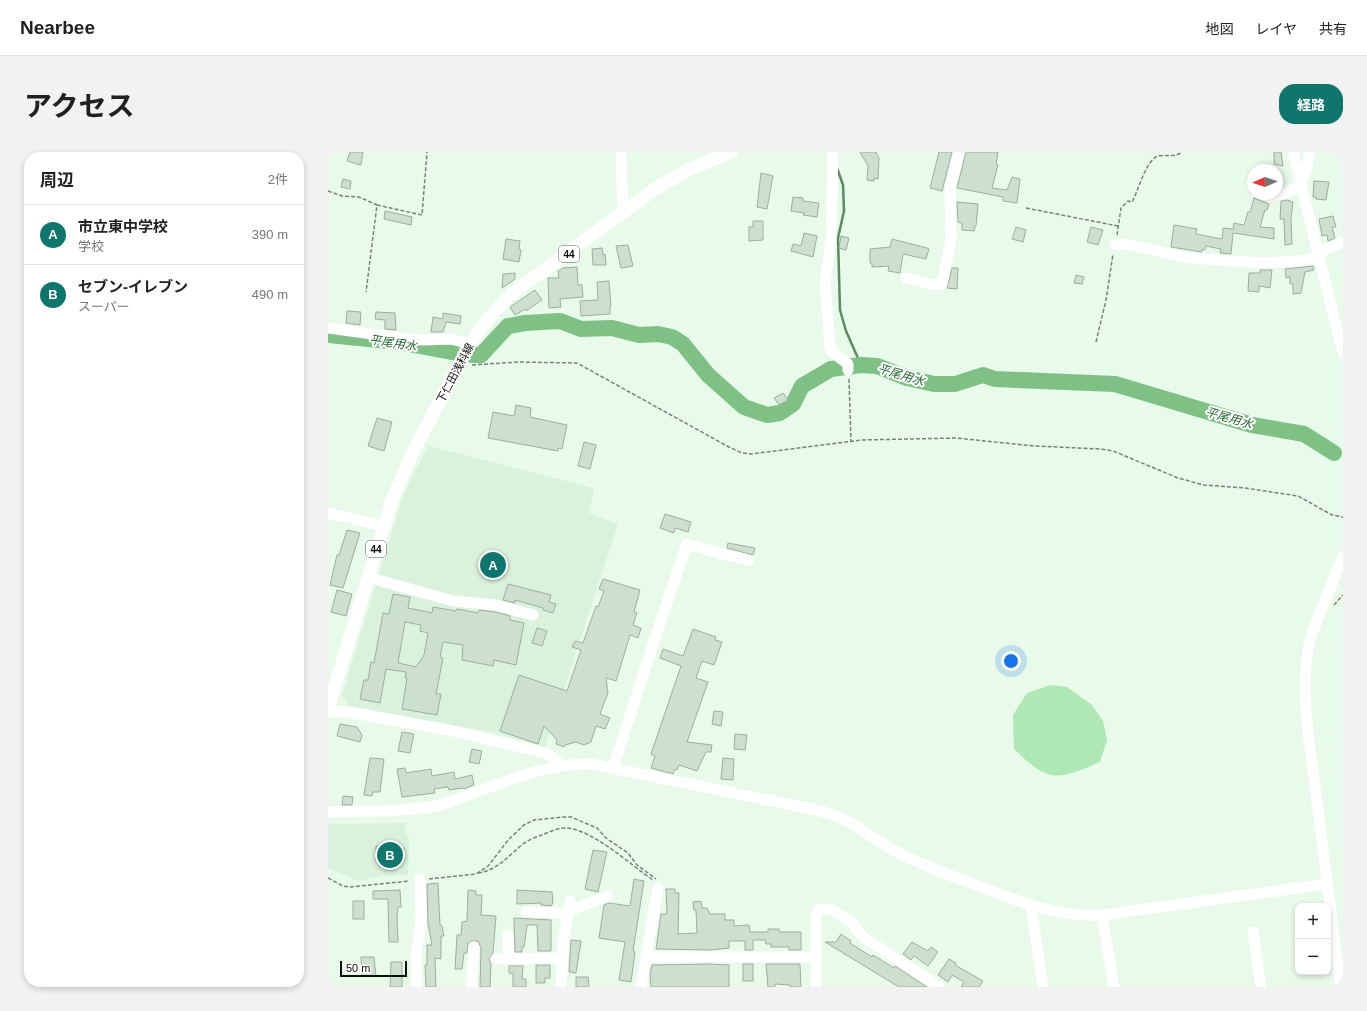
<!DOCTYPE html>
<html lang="ja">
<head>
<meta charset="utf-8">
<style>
	body { margin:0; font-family:Arial,"Noto Sans JP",sans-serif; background:#f2f2f2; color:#202124 }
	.controls { position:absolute; right:12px; bottom:12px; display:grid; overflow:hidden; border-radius:8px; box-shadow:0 2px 6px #0003 }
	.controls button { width:36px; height:36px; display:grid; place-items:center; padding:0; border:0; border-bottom:1px solid #e0e0e0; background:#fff; color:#202124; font:20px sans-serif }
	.compass { position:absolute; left:919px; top:12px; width:36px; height:36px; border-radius:50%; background:#fff; box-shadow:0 2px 6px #0003; rotate:267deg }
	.scale { position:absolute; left:12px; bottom:10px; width:67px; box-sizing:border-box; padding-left:4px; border:2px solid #080e09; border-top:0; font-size:11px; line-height:14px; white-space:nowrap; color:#080e09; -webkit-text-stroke:3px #fff; paint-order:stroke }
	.you { position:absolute; left:683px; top:509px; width:14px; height:14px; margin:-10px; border:3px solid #fff; border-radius:50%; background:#1a73e8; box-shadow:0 0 0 6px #1a73e833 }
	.badge { display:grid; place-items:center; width:26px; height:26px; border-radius:50%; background:#0f766e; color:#fff; font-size:13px; font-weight:700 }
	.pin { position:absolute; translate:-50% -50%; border:2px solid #fff; box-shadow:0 1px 4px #0006 }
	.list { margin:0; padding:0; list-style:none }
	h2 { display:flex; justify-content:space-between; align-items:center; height:52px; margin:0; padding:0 16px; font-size:17px }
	h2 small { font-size:13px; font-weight:400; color:#757577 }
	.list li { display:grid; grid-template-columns:26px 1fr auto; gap:12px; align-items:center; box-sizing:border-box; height:60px; padding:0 16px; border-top:1px solid #e0e0e0 }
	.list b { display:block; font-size:15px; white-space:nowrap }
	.list p { margin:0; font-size:13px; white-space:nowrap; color:#757577 }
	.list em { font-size:13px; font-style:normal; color:#757577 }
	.map { position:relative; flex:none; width:1015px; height:835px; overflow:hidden; border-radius:16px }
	header { display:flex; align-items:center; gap:24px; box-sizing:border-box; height:56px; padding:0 20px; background:#fff; border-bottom:1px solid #e0e0e0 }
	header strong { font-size:19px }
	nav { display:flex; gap:22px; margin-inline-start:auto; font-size:14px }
	.intro { display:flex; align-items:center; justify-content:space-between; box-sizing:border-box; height:96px; padding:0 24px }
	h1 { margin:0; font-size:28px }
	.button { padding:10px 18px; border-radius:16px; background:#0f766e; color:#fff; font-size:14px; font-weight:700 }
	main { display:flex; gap:24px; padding:0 24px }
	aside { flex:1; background:#fff; border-radius:16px; box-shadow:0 2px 6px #0003 }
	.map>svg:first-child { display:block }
	.built { fill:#daf2db }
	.green { fill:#afe8b4 }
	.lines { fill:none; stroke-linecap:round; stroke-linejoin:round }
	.stream { stroke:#5b8b60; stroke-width:2.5 }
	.river { stroke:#7fc185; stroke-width:16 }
	.building { fill:#cddfce; stroke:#9dae9e; fill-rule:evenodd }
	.path { stroke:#778378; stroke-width:1.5; stroke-dasharray:4 2; stroke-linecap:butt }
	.minor { stroke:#fff; stroke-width:11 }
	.major { stroke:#fff; stroke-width:13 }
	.labels { text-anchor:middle; stroke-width:4; stroke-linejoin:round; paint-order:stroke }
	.shield { fill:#fff; stroke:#525653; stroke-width:1 }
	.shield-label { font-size:10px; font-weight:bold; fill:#080e09 }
	.street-label { font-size:11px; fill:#080e09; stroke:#fff }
	.water-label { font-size:12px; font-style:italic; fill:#20642c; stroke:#fff }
</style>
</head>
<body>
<header>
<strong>Nearbee</strong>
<nav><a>地図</a><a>レイヤ</a><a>共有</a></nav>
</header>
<div class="intro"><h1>アクセス</h1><a class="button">経路</a></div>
<main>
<aside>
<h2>周辺<small>2件</small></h2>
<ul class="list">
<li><span class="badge">A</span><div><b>市立東中学校</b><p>学校</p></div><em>390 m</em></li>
<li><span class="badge">B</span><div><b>セブン-イレブン</b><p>スーパー</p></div><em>490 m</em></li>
</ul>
</aside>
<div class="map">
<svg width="1015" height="835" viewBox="0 0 1015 835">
	<rect width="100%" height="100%" fill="#e8fae9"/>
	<!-- built -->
	<g class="built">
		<path d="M100 294 266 336 261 361 290 372 217 595 163 580 21 554 14 543 76 341Z"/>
		<path d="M78 671 77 679 81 687 80 723 53 724 30 729 0 716V672Z"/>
	</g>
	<!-- green -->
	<path class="green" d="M722 533 739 535 764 553 775 569 779 588 772 610C728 629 721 631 686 597L685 563 699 541Z"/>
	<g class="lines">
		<!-- stream -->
		<path class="stream" d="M509 16 515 33 516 59 510 86 512 158 518 179 533 213"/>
		<!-- river -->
		<g class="river">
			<path d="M0 183 70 190 129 201"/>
			<path d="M144 203H153L180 174 197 171 232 169 253 177 284 176 311 183 330 182 344 185 355 192 380 223 416 255 439 263 452 261 465 252 474 234 503 217 533 213 549 214 579 226 606 232H627L655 223 667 227 787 232 924 273 976 282 1006 301"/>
		</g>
	</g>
	<!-- building -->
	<g class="building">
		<path d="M22 0H35L33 13 19 9Z"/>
		<path d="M532 0H548L551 6 550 27 546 26V29L539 28 540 14Z"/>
		<path d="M611 0H624L614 39 602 36Z"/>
		<path d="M638 0H670L668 12 670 13 664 36 679 38 684 25 692 27 689 51 675 49V45L629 36Z"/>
		<path d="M946 0H953L955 14 946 12Z"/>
		<path d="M433 21 445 24 439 57 429 55Z"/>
		<path d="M15 27 23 29 22 37 13 35Z"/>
		<path d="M986 29 1001 30 998 48 988 47V45H985Z"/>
		<path d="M465 45 475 46V49L491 51 489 65 475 63 476 61 463 59Z"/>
		<path d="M926 46 941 52 939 58H937L932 75 946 76V87L905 81 903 102 892 101 893 97 878 94 877 98 874 97V100L843 95 846 73 869 77 868 82 894 87 895 76 905 77 906 71 916 73 920 60H922Z"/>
		<path d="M959 48 965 50 963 66 964 92 957 93 956 67H952L953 49Z"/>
		<path d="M629 50 650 52 648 74H647L646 79 634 78V71L630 70Z"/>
		<path d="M57 59 84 65 83 73 56 67Z"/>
		<path d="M1005 64 1008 75H1004L1007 86 1000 89 999 83 994 84 991 67Z"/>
		<path d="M425 69H435V88L421 89V75H425Z"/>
		<path d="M688 75 698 78 695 90 684 87Z"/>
		<path d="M763 75 775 78 770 93 759 90Z"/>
		<path d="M476 81 489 84 485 105 463 99 465 92 473 94Z"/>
		<path d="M513 84 521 86 518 98 511 96Z"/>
		<path d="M178 87 192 89 191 97 193 98 191 110 175 107Z"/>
		<path d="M564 87 599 96 601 97 598 107 575 102 572 121 560 119 561 114 544 115V112L542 111V97L562 95Z"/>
		<path d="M300 93 305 114 293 116 288 94Z"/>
		<path d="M274 96 275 103 277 102 278 113H265L264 97Z"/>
		<path d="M985 114 986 118 977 120 973 141 965 142V132H962V125L958 126 957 117Z"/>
		<path d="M249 115 250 133H254L255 145 232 147 233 155 221 156 220 126H231L230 119 235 116Z"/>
		<path d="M624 116H630L629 137 619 136Z"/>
		<path d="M932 118H944L942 136 931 134V140L920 139 921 121H932Z"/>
		<path d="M187 121V127L174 136 175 122Z"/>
		<path d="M748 123 756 125 754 132 746 131Z"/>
		<path d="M281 129 283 154H282V162L253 164 252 149 270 148 269 130Z"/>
		<path d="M207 138 214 148 198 159 197 157 187 163 182 155Z"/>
		<path d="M19 159 33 160 32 173 18 171Z"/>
		<path d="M48 160 67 161 68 178 57 177V168L47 167Z"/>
		<path d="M115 161 133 164 132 172 118 170 115 180H103L105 165 115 167Z"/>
		<path d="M455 241 460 248 451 253 446 246Z"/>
		<path d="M188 253 203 256 202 265 239 273 234 297 230 296V299L160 286 165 260 186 264Z"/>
		<path d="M49 266 64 270 56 299 40 294Z"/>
		<path d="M256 290 268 293 262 317 250 314Z"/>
		<path d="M337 362 363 370 360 380 347 376 346 381 332 376Z"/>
		<path d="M19 378 32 381 15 436 2 433 9 403H11Z"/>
		<path d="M400 391 427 396 425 403 399 396Z"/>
		<path d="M275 427 312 438 306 460 309 461 305 473 313 476 310 486 302 483 288 529 278 526 280 541 272 562 282 566 277 577 268 574 263 590 256 593 248 590 237 593 236 595 228 592 229 588 216 574 210 592 172 579 191 523 239 539 253 498 244 495 247 489 255 491 268 454 270 455 276 439 271 437Z"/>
		<path d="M180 432 223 443 221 450 228 452 225 461 215 458V456L187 448V451L175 448Z"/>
		<path d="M9 438 24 442 18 464 3 460Z"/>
		<path d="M65 442 82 445 80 456 104 461 105 455 128 459 129 457 150 461 151 458 167 460 182 464V468L196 471 188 513 166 508 165 514 134 508 135 493 115 490 112 505 115 506 108 542H113L109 563 74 557 79 526H77L78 520 58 517 52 551 32 547 36 528H40L43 510 46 511 55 461 61 462ZM77 470 93 473 92 479 100 481 96 503 88 515 70 511Z"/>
		<path d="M209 476 219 479 214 494 204 491Z"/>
		<path d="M365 477 388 485 387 488 394 490 386 513 374 509 368 526 380 530 359 590 384 593 383 600H378L369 619 351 613 349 618 347 617 345 622 323 616 327 604 323 602 353 514 332 506 335 497 355 504Z"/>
		<path d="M386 559 395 560 393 574 384 572Z"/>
		<path d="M12 572 29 575 34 583 32 590 9 584Z"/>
		<path d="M74 580 86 582 82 601 70 599Z"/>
		<path d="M407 582 419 583 417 598 406 597Z"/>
		<path d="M144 597 154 599 151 612 141 610Z"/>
		<path d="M42 606 56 607 52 640H45L44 644 36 643Z"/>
		<path d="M395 606 406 607 405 628 393 627Z"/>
		<path d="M77 616 78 621 103 617 104 624 126 620 127 627 144 623 146 633 136 637 135 636 121 638 120 635 106 637 107 641 74 645 69 617Z"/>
		<path d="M15 644 25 645 24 653H14Z"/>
		<path d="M48 694 76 696V709H48Z"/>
		<path d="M265 698 279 700 270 740 257 737Z"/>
		<path d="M306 727 316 729 305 799 307 800 303 830 291 828 297 790 271 786 276 753 281 751 302 754Z"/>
		<path d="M110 731 112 773 114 774 116 784H113V807L107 806 108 835H98L97 813H99V793H104L100 772 99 732Z"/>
		<path d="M338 737H347V741H351L350 782 369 781 368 758H366L365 750 373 749 374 756H379L382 762H397V768H406V774L421 773 422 780H440V777H451V780H473V798H461V795H443V792H438L437 788H425V798H417V789H401V796L382 798 328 797 333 762H338L339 760Z"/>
		<path d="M72 738 73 755H70L69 765 70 790H61L60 747H45V739Z"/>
		<path d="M140 738 148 739V743H154L153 763 168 764 165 801 161 807 163 812 162 835H152L153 796 150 789H143L140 791 139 801H136L134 817H127L129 783H133L134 770 139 769Z"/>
		<path d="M189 738 224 740 225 751 223 754 213 753V751L189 752Z"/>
		<rect x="25" y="749" width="11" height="18"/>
		<path d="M186 766 223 768V799H210L209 773H199L197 789 196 795H194V800H187Z"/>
		<path d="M513 782 523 789 522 791 544 805 545 803 566 816 567 814 599 835H571L497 790H508Z"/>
		<path d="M243 788 253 789 248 821 241 820Z"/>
		<path d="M584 790 600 799 603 795 610 800 600 814 586 804 583 808 575 802Z"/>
		<path d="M33 805H46L48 824H34Z"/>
		<path d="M621 807 628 811 627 813 655 829 651 835H633L636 830 624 823 620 830 610 823Z"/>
		<path d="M63 810H74V835H62Z"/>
		<path d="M382 812 401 813V835H323L322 821 324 813Z"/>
		<rect x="415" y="812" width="10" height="17"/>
		<path d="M438 812H472L473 835H462V833L447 832V835H440Z"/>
		<path d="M208 813H222V826H217V831H208Z"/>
		<path d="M181 814H195L194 827H198V835H185V822L181 821Z"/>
		<path d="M248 825H260L261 835H248Z"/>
	</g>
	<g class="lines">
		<!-- path -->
		<g class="path">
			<path d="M0 39 14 44 31 45 49 53 38 140"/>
			<path d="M49 53 94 63 99 0"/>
			<path d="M698 56 790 74"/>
			<path d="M789 83 793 56 800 49 804 50C811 38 817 9 830 4 838 2 847 6 854 0"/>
			<path d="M768 190 778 148 785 102"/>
			<path d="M144 213 190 210 249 211 399 294 414 301 423 302 533 288 628 286 706 294 773 297 785 299 850 326 876 333 917 336 970 344 1004 363 1015 365"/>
			<path d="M521 227 523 289"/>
			<path d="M1006 453 1015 443"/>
			<path d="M150 721C170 718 180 704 195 692 200 688 208 685 214 683 221 680 229 676 237 676 263 676 304 714 325 728"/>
			<path d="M0 726 15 734 22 735 81 729"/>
			<path d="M101 727 148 722 160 714 181 687 196 673 206 668 235 665H243L269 676 278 686 300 701 309 713 328 727"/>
		</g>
		<!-- minor -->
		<g class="minor">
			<path d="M293 0 295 60"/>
			<path d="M505 0 503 87 497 131 502 195 504 200 520 212V218"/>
			<path d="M965 0 1015 201"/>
			<path d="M942 45C971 39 979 31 981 0"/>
			<path d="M787 93 798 92 861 106 935 111 970 109 985 107 990 101 1015 90"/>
			<path d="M578 126 607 133 614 132 623 87 622 37 631 0"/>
			<path d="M0 176 80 187 97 188 123 187 142 192"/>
			<path d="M0 361 55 374"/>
			<path d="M39 425 125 449 168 453 205 463"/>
			<path d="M0 559 20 560 125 579 218 601 224 605 233 614"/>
			<path d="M285 616 336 459 359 392 394 402 421 408"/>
			<path d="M0 660C38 659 76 660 113 653 161 637 211 611 263 612L484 657C497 660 509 663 521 670 537 679 551 691 567 699 593 713 621 723 648 733 693 750 725 765 774 763L999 732"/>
			<path d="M703 754 715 835"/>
			<path d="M198 760 236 761 279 744"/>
			<path d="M774 763 786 835"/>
			<path d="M925 780 933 835"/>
			<path d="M180 783V807"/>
			<path d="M318 805 330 736"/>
			<path d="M168 807 234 806"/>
			<path d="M89 835 88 803 93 769 92 727"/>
			<path d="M143 835 146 795"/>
			<path d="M233 835 235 792 242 749"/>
			<path d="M313 835 318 805H488"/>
			<path d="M488 835V763L490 758 496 757 504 758 523 770 535 785 612 835"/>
			<path d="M1013 835C1004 771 996 707 988 643 982 591 970 535 983 484L1015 404"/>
		</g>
		<!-- major -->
		<path class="major" d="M0 557 64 348 85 300 142 192C155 172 169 156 186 140L327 37 362 17 403 0"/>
	</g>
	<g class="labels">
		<!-- shield labels -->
		<g class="shield">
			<rect x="231" y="94" width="20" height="16" rx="3"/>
			<rect x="38" y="389" width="20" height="16" rx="3"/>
		</g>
		<g class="shield-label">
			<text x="241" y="106">44</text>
			<text x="48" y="401">44</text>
		</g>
		<!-- street labels -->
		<g class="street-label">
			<text transform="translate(127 221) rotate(-62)" y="4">下仁田浅科線</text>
		</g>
		<!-- water labels -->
		<g class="water-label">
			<text transform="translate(65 191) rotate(8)" y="4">平尾用水</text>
			<text transform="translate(573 223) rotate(17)" y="4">平尾用水</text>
			<text transform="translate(901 266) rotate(16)" y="4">平尾用水</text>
		</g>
	</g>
</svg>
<div class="controls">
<button>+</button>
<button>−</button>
</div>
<svg class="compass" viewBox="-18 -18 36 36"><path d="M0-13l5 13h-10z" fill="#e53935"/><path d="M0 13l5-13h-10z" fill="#757577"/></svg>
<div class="scale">50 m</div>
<div class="you"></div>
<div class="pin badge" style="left:165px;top:413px">A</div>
<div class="pin badge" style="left:62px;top:703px">B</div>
</div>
</main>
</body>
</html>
